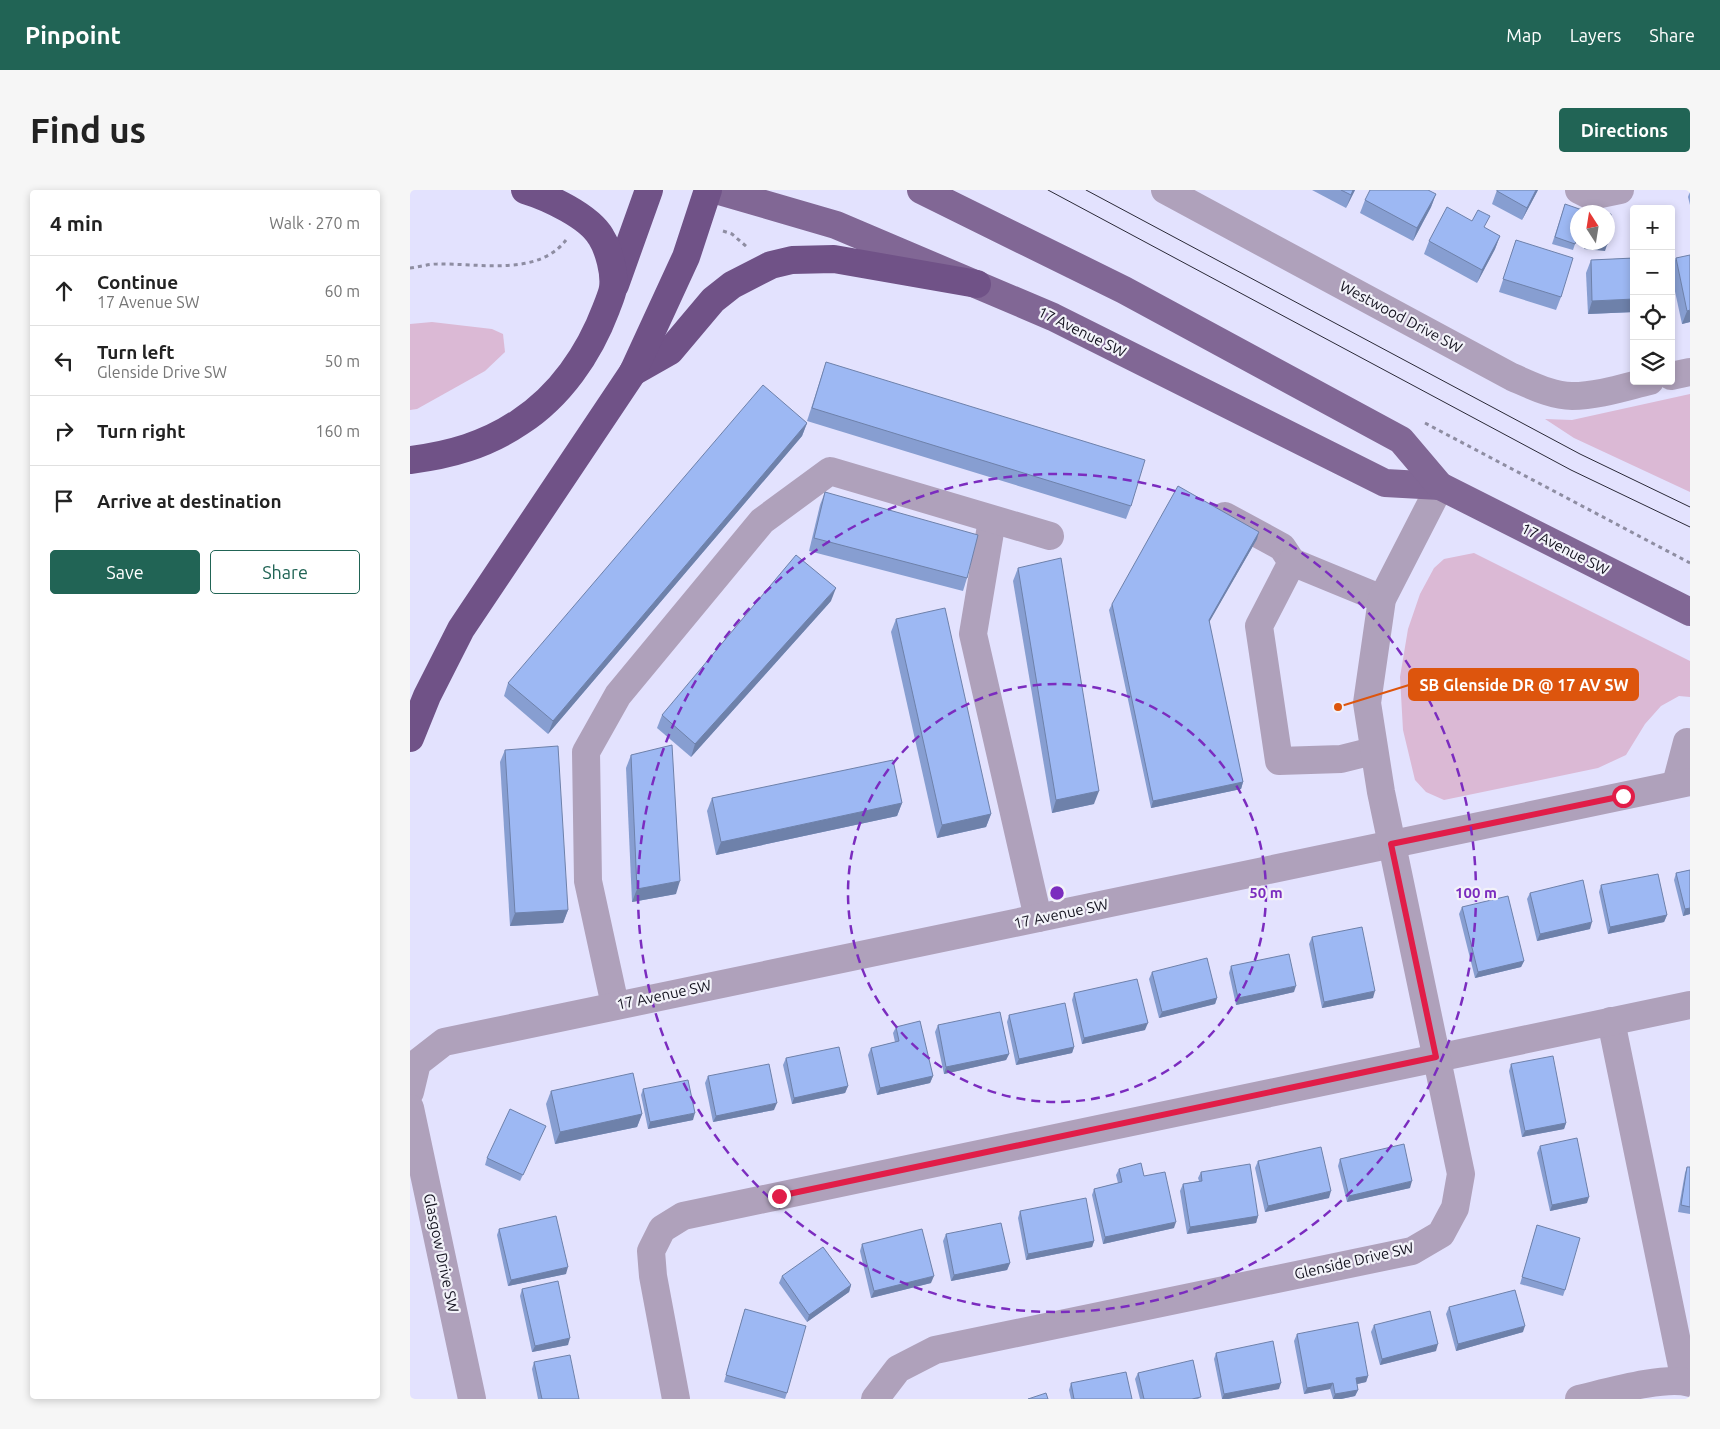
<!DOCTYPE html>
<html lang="en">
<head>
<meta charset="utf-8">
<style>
	body { margin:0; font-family:Ubuntu,sans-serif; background:#f6f6f6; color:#222 }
	.controls { position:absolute; right:15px; top:15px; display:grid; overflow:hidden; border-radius:5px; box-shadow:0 2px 8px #0003 }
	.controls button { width:45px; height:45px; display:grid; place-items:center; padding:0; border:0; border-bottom:1px solid #e0e0e0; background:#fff; color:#222; font:25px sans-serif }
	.compass { position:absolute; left:1160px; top:15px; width:45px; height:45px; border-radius:50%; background:#fff; box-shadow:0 2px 8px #0003; rotate:348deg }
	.stop { position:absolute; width:15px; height:15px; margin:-11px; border:4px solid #e11d48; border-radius:50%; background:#fff }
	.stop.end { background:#e11d48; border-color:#fff; box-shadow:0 1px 5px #0008 }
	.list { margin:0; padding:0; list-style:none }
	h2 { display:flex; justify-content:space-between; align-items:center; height:65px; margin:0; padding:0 20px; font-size:21px }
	h2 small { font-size:16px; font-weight:400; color:#767676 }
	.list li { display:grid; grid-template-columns:32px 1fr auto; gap:15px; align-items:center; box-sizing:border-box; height:70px; padding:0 20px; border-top:1px solid #e0e0e0 }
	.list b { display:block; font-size:19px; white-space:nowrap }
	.list p { margin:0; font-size:16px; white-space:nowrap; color:#767676 }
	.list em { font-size:16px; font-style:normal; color:#767676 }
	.actions { display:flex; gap:10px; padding:15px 20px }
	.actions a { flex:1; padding:11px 0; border:1px solid #216455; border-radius:5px; text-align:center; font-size:18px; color:#216455 }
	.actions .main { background:#216455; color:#fff }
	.icon { flex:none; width:28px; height:28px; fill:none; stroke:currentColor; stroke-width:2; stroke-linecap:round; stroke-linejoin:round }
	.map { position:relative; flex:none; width:1280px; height:1209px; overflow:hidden; border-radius:5px }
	header { display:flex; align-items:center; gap:30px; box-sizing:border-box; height:70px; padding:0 25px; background:#216455; color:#fff }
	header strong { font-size:24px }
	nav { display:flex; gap:28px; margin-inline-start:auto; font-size:18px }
	.intro { display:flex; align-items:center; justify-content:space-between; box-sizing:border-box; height:120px; padding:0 30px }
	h1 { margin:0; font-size:35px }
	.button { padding:12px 22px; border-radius:5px; background:#216455; color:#fff; font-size:18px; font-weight:700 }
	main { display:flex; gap:30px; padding:0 30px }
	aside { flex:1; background:#fff; border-radius:5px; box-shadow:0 2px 8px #0003 }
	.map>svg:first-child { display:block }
	.green { fill:#dbb9d5 }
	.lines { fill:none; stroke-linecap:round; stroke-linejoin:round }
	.path { stroke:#8e8da2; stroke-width:3; stroke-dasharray:4 4; stroke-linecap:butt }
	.minor { stroke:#afa1bb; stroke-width:28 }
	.major { stroke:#816795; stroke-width:28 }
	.highway { stroke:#705287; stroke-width:28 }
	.tram { stroke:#2a2937; stroke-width:1 }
	.wall { fill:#879ed1 }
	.shaded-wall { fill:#6e81aa }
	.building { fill:#9db8f3; stroke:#6e81aa }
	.route { stroke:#e11d48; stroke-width:6 }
	.ring { fill:none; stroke:#7b2cbf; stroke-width:2.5; stroke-dasharray:9 6 }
	.labels { text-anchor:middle; stroke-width:4.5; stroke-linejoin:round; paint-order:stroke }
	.street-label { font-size:15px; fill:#13121e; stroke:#f2f2f9 }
	.centre { fill:#7b2cbf; stroke:#f2f2f9; stroke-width:2.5 }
	.ring-label { font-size:15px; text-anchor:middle; font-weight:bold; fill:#7b2cbf; stroke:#f2f2f9; stroke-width:4.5; stroke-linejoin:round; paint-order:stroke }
	.leader { fill:none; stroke:#dd550d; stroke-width:2 }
	.callout-dot { fill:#dd550d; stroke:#f2f2f9; stroke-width:2 }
	.callout { fill:#dd550d; stroke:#dd550d; stroke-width:2 }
	.callout-label { font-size:16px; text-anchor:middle; font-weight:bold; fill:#fff }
</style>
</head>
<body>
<header>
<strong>Pinpoint</strong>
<nav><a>Map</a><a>Layers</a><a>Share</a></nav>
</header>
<div class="intro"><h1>Find us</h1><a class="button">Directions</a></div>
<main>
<aside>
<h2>4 min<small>Walk · 270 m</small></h2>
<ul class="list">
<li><svg class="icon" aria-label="ahead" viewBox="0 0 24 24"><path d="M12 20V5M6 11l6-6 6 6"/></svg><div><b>Continue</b><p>17 Avenue SW</p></div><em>60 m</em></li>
<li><svg class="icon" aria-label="left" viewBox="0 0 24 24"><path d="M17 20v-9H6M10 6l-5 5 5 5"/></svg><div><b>Turn left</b><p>Glenside Drive SW</p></div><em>50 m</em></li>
<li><svg class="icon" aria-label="right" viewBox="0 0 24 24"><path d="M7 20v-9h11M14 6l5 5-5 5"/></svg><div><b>Turn right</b></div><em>160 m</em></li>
<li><svg class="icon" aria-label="arrive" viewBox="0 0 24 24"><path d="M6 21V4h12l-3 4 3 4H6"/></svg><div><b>Arrive at destination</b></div></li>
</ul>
<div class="actions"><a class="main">Save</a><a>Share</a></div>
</aside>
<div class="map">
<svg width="1280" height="1209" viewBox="0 0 1280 1209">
	<rect width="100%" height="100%" fill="#e3e2fe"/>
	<!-- green -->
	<g class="green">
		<path d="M22 132 82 139 93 144 95 162 75 181 7 219 0 220V134Z"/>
		<path d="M1280 204V302L1164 248 1135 229 1162 230Z"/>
		<path d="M1064 363 1280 471V507L1269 506 1251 516 1235 534 1216 565 1188 578 1034 610 1016 602 1005 590 993 540 990 487 998 439 1010 404 1024 378 1034 369Z"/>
	</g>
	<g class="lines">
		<!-- path -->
		<g class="path">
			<path d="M313 41 322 44 337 57"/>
			<path d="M0 78C9 77 18 74 27 74 68 73 128 87 156 50"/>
			<path d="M1015 233 1280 373"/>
		</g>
		<!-- minor -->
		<g class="minor">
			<path d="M755 0 1102 187C1121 195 1142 206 1162 206 1188 206 1215 197 1240 191"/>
			<path d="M1169 0 1181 6 1210 0"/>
			<path d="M1261 186 1280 182"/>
			<path d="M815 326 872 357 882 372"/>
			<path d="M582 330 563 444 628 728"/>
			<path d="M963 561 931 569 869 571 849 436 882 372 972 409"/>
			<path d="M1266 594 1277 552"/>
			<path d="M205 815 178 691 176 562 208 505 352 331 420 281 640 346"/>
			<path d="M1201 831 1275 1191"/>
			<path d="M0 902 7 873 34 852 1280 592"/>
			<path d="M0 918 62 1209"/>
			<path d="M266 1209 243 1086 241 1061 252 1039 273 1026 1280 815"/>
			<path d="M465 1209 488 1179 525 1160 1002 1061 1031 1044 1045 1018 1051 984 971 602 957 513 972 409 1030 296"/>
			<path d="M1169 1209C1195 1203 1256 1185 1280 1193"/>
		</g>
		<!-- major -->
		<g class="major">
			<path d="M306 0 426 35 643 127 975 293 1030 296"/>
			<path d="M511 0 714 100 991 250 1030 296 1280 422"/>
		</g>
		<!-- highway -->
		<g class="highway">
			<path d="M205 95 239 0"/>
			<path d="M223 182 260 161 303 110 322 95 361 75 382 70 424 69 567 94"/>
			<path d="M0 270C40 265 76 255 110 232 150 206 179 164 196 119 198 113 202 105 203 98 205 83 199 60 191 47 179 26 138 7 115 0"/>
			<path d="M0 548 17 506 51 439 223 182 276 67 298 0"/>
		</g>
		<!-- tram -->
		<g class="tram">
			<path d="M638 0 1161 280 1280 337"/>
			<path d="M676 0 1170 264 1280 317"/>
		</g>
	</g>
	<!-- wall -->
	<g class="wall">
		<path d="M902 0H945L936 18Z"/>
		<path d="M1087 0H1128L1112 30 1082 14Z"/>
		<path d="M1280 1V15L1278 7Z"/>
		<path d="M1026 4 1021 17 1003 51 950 23 955 10Z"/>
		<path d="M1155 14 1168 45 1163 60 1142 54Z"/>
		<path d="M1075 38 1090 46 1085 59 1067 93 1014 64 1019 51Z"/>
		<path d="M1106 50 1151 107 1146 120 1089 102Z"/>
		<path d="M1224 68V122L1178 124 1176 83 1181 70Z"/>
		<path d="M1266 68 1280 132 1272 134 1261 83V80Z"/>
		<path d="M416 172 721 316 716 329 397 231Z"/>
		<path d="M397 233 392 246 138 544 94 506 98 493Z"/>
		<path d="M415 302 557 388 553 401 399 361 410 315Z"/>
		<path d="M847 349 799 432 833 592 831 599 741 618 699 420 702 414Z"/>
		<path d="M608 378 684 614 642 623 603 391Z"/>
		<path d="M421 411 281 567 247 538 252 525Z"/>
		<path d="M486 429 581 624 576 637 527 648 481 442Z"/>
		<path d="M95 560 158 720 153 733 100 736 90 572Z"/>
		<path d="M221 565 266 704 222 712 216 578Z"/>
		<path d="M302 608 492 613 487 626 306 665 297 621Z"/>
		<path d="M1280 680V724L1273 726 1264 690 1266 683Z"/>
		<path d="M1191 695 1257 725 1254 732 1198 744 1189 702Z"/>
		<path d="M1120 703 1180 739 1127 751 1117 709Z"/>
		<path d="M1052 717 1114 771 1111 777 1065 788 1049 724Z"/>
		<path d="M902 747 963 808 912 818 899 754Z"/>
		<path d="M821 776 884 802 826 815 819 783Z"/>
		<path d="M742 782 807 808 805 814 749 828 739 789Z"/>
		<path d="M664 803 735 840 672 854 662 810Z"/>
		<path d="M599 825 664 857 662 863 606 875 597 832Z"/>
		<path d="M528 835 599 864 596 870 534 884 525 842Z"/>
		<path d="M486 837 523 886 520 893 467 905 458 865 461 858 485 852 483 843Z"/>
		<path d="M376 868 438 896 435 903 382 914 373 875Z"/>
		<path d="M1101 874 1156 933 1154 939 1112 947 1099 881Z"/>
		<path d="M298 886 364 920 303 932 295 893Z"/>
		<path d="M233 899 283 930 238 939 231 905Z"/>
		<path d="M141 901 232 924 227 937 145 954 136 914Z"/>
		<path d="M136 936 110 991 75 975 77 968Z"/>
		<path d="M1130 956 1177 1013 1140 1021 1127 963Z"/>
		<path d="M930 969 1000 998 937 1012 928 976Z"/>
		<path d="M848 971 919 1008 855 1022 845 978Z"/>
		<path d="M1277 977H1280V1024L1268 1022 1275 983Z"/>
		<path d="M709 979 734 986 764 1038 693 1054 682 1005 684 999 708 993 706 985Z"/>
		<path d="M791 982 848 1026 846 1033 777 1044 770 1001 773 994 789 991 788 988Z"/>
		<path d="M610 1021 684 1051 682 1057 616 1070 608 1028Z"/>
		<path d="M1127 1035 1155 1100 1153 1106 1110 1094Z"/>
		<path d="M89 1039 156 1084 98 1096 87 1045Z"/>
		<path d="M536 1044 600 1073 597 1080 541 1091 533 1051Z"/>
		<path d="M452 1054 521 1093 461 1108 450 1061Z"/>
		<path d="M372 1086 441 1095 439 1102 397 1132 369 1093Z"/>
		<path d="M112 1099 158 1155 122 1162 110 1106Z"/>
		<path d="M1039 1117 1113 1142 1046 1161 1036 1124Z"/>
		<path d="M335 1119 377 1203 375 1209 314 1192Z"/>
		<path d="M964 1135 1026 1161 970 1175 961 1142Z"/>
		<path d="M887 1144 958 1186 956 1192 947 1194 948 1200 945 1206 931 1209H923L920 1199 894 1204 884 1151Z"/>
		<path d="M806 1163 869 1199 818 1209H812L804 1169Z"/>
		<path d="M124 1172 169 1209H128L122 1179Z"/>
		<path d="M728 1183 790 1209H730L725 1189Z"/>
		<path d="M661 1193 722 1209H661L659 1200Z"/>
	</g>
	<!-- shaded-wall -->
	<g class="shaded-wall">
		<path d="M943 0H945L936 18 941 5Z"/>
		<path d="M1126 0H1128L1112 30 1117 18Z"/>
		<path d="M1026 4 1021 17 1003 51 1007 38Z"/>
		<path d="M1090 46 1085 59 1067 93 1072 80Z"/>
		<path d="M1176 52 1197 55 1195 61 1174 59Z"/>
		<path d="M1224 109V122L1178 124 1182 111Z"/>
		<path d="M1280 120V132L1272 134 1277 121Z"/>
		<path d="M397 233 392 246 138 544 143 531Z"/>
		<path d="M849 342 847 349 797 436 799 430Z"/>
		<path d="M426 398 421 411 281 567 285 554Z"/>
		<path d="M833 592 831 599 741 618 743 611Z"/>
		<path d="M689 601 684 614 642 623 646 610Z"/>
		<path d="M492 613 487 626 306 665 311 652Z"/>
		<path d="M581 624 576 637 527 648 532 635Z"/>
		<path d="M270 691 266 704 222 712 227 699Z"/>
		<path d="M1280 718V724L1273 726 1275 719Z"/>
		<path d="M158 720 153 733 100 736 105 723Z"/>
		<path d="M1257 725 1254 732 1198 744 1200 737Z"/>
		<path d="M1182 732 1180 739 1127 751 1130 744Z"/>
		<path d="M1114 771 1111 777 1065 788 1068 782Z"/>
		<path d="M886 796 884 802 826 815 828 808Z"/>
		<path d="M965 801 963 808 912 818 914 812Z"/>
		<path d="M807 808 805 814 749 828 752 822Z"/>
		<path d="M738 833 735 840 672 854 674 848Z"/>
		<path d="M664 857 662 863 606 875 609 869Z"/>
		<path d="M599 864 596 870 534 884 536 877Z"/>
		<path d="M523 886 520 893 467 905 470 898Z"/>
		<path d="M438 896 435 903 382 914 384 908Z"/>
		<path d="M367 913 364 920 303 932 306 926Z"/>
		<path d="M285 923 283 930 238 939 240 932Z"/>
		<path d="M232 924 227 937 145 954 150 942Z"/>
		<path d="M1156 933 1154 939 1112 947 1115 941Z"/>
		<path d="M1002 991 1000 998 937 1012 939 1006Z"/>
		<path d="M921 1001 919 1008 855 1022 858 1016Z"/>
		<path d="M1179 1007 1177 1013 1140 1021 1142 1015Z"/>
		<path d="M848 1026 846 1033 777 1044 780 1037Z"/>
		<path d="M766 1032 764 1038 693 1054 695 1047Z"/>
		<path d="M684 1051 682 1057 616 1070 618 1064Z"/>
		<path d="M600 1073 597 1080 541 1091 544 1085Z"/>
		<path d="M158 1077 156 1084 98 1096 101 1090Z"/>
		<path d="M524 1086 521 1093 461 1108 464 1101Z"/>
		<path d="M441 1095 439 1102 397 1132 399 1125Z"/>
		<path d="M1115 1136 1113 1142 1046 1161 1048 1154Z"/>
		<path d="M160 1148 158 1155 122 1162 125 1156Z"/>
		<path d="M1028 1154 1026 1161 970 1175 972 1169Z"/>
		<path d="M958 1186 956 1192 943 1195 946 1188Z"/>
		<path d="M871 1193 869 1199 818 1209H812L814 1204Z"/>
		<path d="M923 1193 920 1199 894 1204 897 1198Z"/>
		<path d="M948 1200 945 1206 931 1209H923L925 1204Z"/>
	</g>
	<!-- building -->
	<g class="building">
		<path d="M931 0H943L941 5Z"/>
		<path d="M960 0H1018L1026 4 1007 38 955 10Z"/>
		<path d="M1087 0H1126L1117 18 1087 1Z"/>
		<path d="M1155 14 1175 21V22H1168V45L1165 54 1145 47Z"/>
		<path d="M1037 17 1062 31 1068 20 1080 26 1074 37 1090 46 1072 80 1019 51Z"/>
		<path d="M1198 24H1201L1198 51Z"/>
		<path d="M1106 50 1163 68 1151 107 1093 89Z"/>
		<path d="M1179 52H1197V55Z"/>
		<path d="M1280 65V120L1277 121 1266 68Z"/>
		<path d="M1224 68V109L1182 111 1181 70Z"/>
		<path d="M416 172 735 270 721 316 402 218Z"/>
		<path d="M353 195 397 233 143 531 98 493Z"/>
		<path d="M768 296 849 342 799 430 833 592 743 611 702 414Z"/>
		<path d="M415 302 568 345 557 388 404 348Z"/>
		<path d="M386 365 426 398 285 554 252 525Z"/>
		<path d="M651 368 689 601 646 610 608 378Z"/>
		<path d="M535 418 581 624 532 635 486 429Z"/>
		<path d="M262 555 270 691 227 699 221 565Z"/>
		<path d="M148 556 158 720 105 723 95 560Z"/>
		<path d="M483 570 492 613 311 652 302 608Z"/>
		<path d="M1280 680V718L1275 719 1266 683Z"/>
		<path d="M1248 684 1257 725 1200 737 1191 695Z"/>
		<path d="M1173 690 1182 732 1130 744 1120 703Z"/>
		<path d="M1098 706 1114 771 1068 782 1052 717Z"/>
		<path d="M952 737 965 801 914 812 902 747Z"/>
		<path d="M879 764 886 796 828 808 821 776Z"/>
		<path d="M797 768 807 808 752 822 742 782Z"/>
		<path d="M727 789 738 833 674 848 664 803Z"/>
		<path d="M655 813 664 857 609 869 599 825Z"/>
		<path d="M590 822 599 864 536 877 528 835Z"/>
		<path d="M510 831 523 886 470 898 461 858 489 851 486 837Z"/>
		<path d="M429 857 438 896 384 908 376 868Z"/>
		<path d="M1143 866 1156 933 1115 941 1101 874Z"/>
		<path d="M359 874 367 913 306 926 298 886Z"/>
		<path d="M223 883 232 924 150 942 141 901Z"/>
		<path d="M278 890 285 923 240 932 233 899Z"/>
		<path d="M100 919 136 936 113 985 77 968Z"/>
		<path d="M1167 948 1179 1007 1142 1015 1130 956Z"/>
		<path d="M994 954 1002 991 939 1006 930 969Z"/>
		<path d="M911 957 921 1001 858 1016 848 971Z"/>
		<path d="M731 973 734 986 755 982 766 1032 695 1047 684 999 712 992 709 979Z"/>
		<path d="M840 974 848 1026 780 1037 773 994 792 991 791 982Z"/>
		<path d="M1277 977H1280V1017L1271 1015Z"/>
		<path d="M676 1008 684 1051 618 1064 610 1021Z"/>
		<path d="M146 1026 158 1077 101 1090 89 1039Z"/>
		<path d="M591 1033 600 1073 544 1085 536 1044Z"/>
		<path d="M1127 1035 1170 1048 1155 1100 1112 1087Z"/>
		<path d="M512 1039 524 1086 464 1101 452 1054Z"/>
		<path d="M413 1057 441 1095 399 1125 372 1086Z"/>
		<path d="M148 1091 160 1148 125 1156 112 1099Z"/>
		<path d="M1105 1100 1115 1136 1048 1154 1039 1117Z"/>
		<path d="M335 1119 396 1136 377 1203 316 1185Z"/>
		<path d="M1020 1121 1028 1154 972 1169 964 1135Z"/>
		<path d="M948 1132 958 1186 946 1188 948 1200 925 1204 923 1193 897 1198 887 1144Z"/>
		<path d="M863 1151 871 1193 814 1204 806 1163Z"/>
		<path d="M160 1165 169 1209H132L124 1172Z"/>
		<path d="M783 1170 791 1207 782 1209H734L728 1183Z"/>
		<path d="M716 1182 722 1209H664L661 1193Z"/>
		<path d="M636 1203 638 1209H618Z"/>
	</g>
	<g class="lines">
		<!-- route -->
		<path class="route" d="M369 1006 1026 867 981 654 1213 606"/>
	</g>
	<!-- distance rings -->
	<g class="ring">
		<circle cx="647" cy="703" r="209"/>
		<circle cx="647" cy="703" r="419"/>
	</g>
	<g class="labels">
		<!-- street labels -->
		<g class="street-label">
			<text transform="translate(991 127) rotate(28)" y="5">Westwood Drive SW</text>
			<text transform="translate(672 142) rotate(26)" y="5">17 Avenue SW</text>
			<text transform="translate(1155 359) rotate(27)" y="5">17 Avenue SW</text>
			<text transform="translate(651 724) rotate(-12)" y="5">17 Avenue SW</text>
			<text transform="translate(254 805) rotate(-12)" y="5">17 Avenue SW</text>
			<text transform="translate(31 1063) rotate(78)" y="5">Glasgow Drive SW</text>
			<text transform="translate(944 1071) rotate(-13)" y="5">Glenside Drive SW</text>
		</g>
	</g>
	<circle cx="647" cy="703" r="8" class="centre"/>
	<g class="ring-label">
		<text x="856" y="708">50 m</text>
		<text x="1066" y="708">100 m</text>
	</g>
	<!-- callouts -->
	<path class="leader" d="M928 517L999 495"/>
	<circle class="callout-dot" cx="928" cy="517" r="5"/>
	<rect class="callout" x="999" y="479" width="229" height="31" rx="5"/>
	<g class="callout-label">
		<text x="1114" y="501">SB Glenside DR @ 17 AV SW</text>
	</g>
</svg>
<div class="controls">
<button>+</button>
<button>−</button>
<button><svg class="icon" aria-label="locate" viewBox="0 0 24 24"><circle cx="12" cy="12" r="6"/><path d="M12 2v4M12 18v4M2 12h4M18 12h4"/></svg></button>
<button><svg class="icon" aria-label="layers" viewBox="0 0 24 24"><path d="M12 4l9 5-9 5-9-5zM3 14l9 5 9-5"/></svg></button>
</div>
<svg class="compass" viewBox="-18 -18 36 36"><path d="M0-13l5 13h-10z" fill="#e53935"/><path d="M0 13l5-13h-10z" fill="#767676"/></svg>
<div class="stop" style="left:1213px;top:606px"></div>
<div class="stop end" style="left:369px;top:1006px"></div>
</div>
</main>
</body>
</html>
